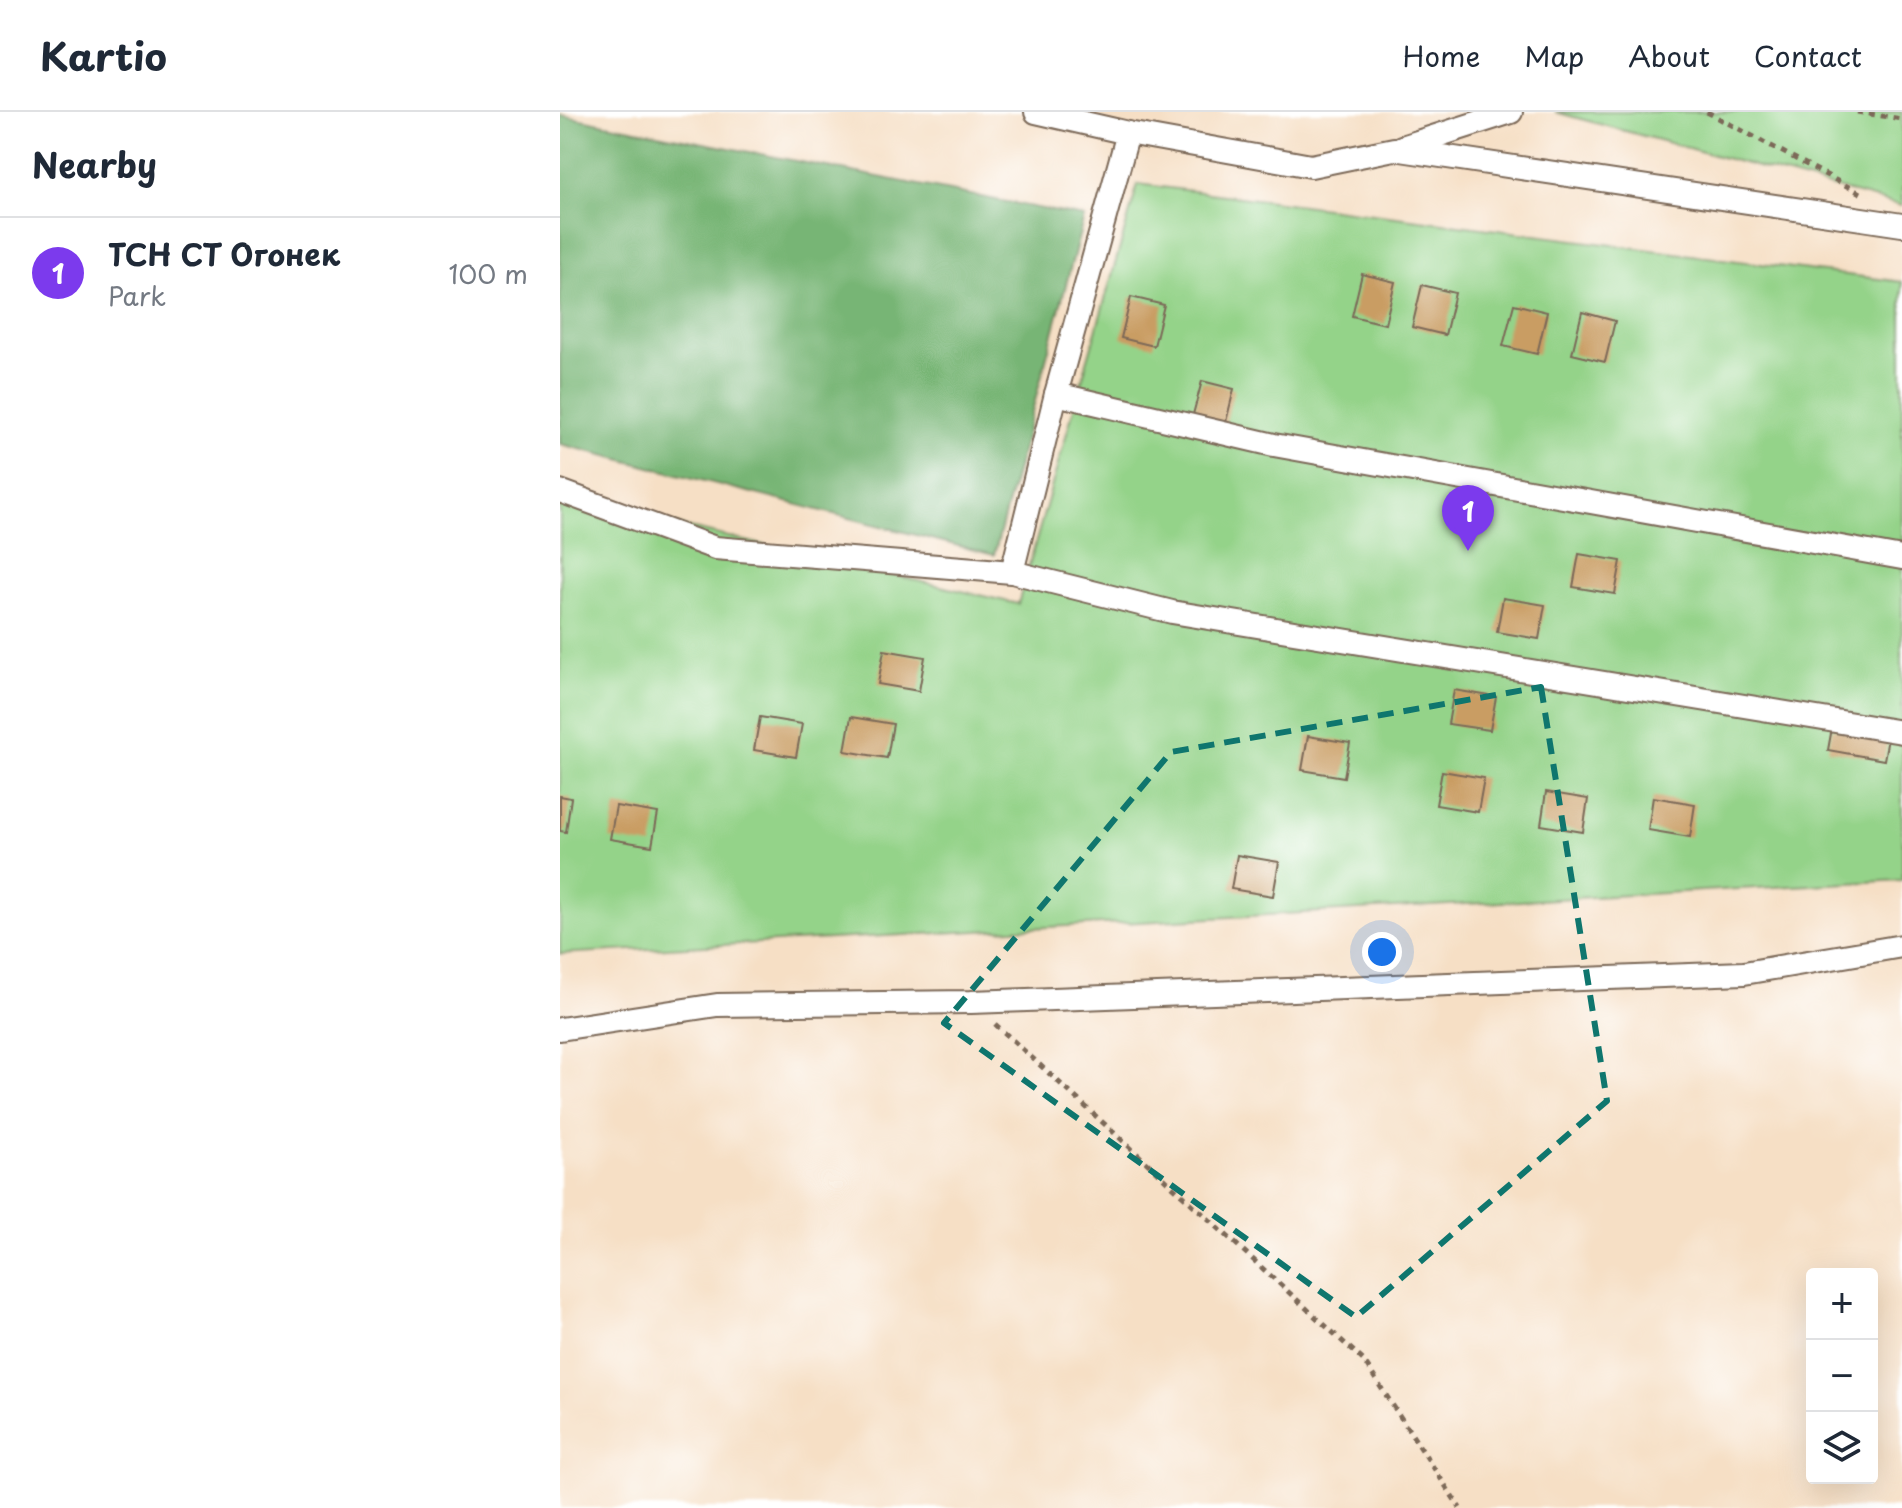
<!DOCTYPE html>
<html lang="en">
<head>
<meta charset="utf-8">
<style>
	body { margin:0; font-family:"Playpen Sans",sans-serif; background:#f2f2f3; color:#1f2937 }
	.controls { position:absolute; right:24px; bottom:24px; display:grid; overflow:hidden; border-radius:8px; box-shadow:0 8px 32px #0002 }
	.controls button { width:72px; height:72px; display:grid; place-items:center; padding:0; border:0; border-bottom:2px solid #e0e1e3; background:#fff; color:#1f2937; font:40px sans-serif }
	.you { position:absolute; left:822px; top:840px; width:28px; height:28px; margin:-20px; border:6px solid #fff; border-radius:50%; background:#1a73e8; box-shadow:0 0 0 12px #1a73e833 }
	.badge { display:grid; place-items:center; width:52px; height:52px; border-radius:50%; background:#7c3aed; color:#fff; font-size:26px; font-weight:700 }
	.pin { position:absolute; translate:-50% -66px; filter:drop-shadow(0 2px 4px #0008) }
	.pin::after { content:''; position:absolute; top:42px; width:28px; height:24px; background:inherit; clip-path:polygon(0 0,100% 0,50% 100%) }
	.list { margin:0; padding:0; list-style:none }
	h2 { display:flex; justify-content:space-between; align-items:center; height:104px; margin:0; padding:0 32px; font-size:34px }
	h2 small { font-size:26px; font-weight:400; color:#747a83 }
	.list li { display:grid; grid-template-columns:52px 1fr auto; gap:24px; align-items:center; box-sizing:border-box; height:112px; padding:0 32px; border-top:2px solid #e0e1e3 }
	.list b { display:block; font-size:30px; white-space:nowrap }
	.list p { margin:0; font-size:26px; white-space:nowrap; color:#747a83 }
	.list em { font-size:26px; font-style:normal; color:#747a83 }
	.icon { flex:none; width:44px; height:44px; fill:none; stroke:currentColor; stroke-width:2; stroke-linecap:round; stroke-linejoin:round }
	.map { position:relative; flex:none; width:1342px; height:1396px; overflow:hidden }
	header { display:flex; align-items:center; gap:48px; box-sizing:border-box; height:112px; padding:0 40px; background:#fff; border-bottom:2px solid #e0e1e3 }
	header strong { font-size:38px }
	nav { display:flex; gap:44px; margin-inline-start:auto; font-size:28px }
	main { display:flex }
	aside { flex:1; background:#fff }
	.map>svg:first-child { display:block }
	.green { fill:#94d389; stroke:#687e54; stroke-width:2 }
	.forest { fill:#77b575; stroke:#59704a; stroke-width:2 }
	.building { fill:#c99d64 }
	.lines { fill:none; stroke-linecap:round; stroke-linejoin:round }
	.minor-casing { stroke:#7c6958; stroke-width:26 }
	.path { stroke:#7c6958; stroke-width:5; stroke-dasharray:6 6; stroke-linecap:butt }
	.minor { stroke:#fff; stroke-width:22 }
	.marked { fill:none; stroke:#0f766e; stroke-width:6; stroke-dasharray:16 10; stroke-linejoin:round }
</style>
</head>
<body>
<header>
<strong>Kartio</strong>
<nav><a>Home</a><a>Map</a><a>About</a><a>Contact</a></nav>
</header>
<main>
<aside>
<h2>Nearby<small></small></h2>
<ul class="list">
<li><span class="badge">1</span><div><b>ТСН СТ Огонек</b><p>Park</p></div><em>100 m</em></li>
</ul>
</aside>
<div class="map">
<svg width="1342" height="1396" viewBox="0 0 1342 1396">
	<rect width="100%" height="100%" fill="#fff"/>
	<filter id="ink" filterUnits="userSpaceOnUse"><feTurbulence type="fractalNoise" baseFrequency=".0125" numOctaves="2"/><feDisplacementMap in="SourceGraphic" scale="16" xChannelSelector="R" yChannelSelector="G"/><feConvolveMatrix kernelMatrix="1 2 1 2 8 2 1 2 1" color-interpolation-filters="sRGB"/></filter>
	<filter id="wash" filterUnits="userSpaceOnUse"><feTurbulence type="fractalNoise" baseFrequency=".006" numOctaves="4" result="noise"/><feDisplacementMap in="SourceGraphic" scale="32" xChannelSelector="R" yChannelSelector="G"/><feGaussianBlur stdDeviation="1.8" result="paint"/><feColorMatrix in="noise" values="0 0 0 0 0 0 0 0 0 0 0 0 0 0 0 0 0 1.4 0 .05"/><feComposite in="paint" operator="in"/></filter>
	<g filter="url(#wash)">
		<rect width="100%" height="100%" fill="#f6dfc5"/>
		<!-- green -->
		<g class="green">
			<path d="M995 0H1342V94Z"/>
			<path d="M578 72 1342 170V768L0 842V386L458 492Z"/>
		</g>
		<!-- forest -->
		<path class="forest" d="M0 3 524 105 434 443 0 332Z"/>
		<g id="blocks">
			<!-- building -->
			<g class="building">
				<path d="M802 162 835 170 825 212 792 204Z"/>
				<path d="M862 173 895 181 885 223 852 215Z"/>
				<path d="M571 185 604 193 594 234 561 226Z"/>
				<path d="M954 192 987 200 977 242 943 234Z"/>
				<path d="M1022 200 1055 209 1045 250 1012 242Z"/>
				<path d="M642 269 674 277 664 318 631 310Z"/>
				<path d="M1019 442 1061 449 1055 482 1013 475Z"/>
				<path d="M943 486 985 493 979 527 937 520Z"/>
				<path d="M324 538 365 545 359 579 318 572Z"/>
				<path d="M894 578 936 585 930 618 888 612Z"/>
				<path d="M200 605 242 612 236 645 194 638Z"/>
				<path d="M291 605 333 612 327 646 285 639Z"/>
				<path d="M1272 616 1328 626 1324 648 1268 638Z"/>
				<path d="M748 624 790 631 784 665 742 658Z"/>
				<path d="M882 659 924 666 918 700 876 693Z"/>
				<path d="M986 680 1028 687 1023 720 981 713Z"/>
				<path d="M0 684 11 686 6 720 0 719Z"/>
				<path d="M1093 685 1135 692 1130 725 1088 718Z"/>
				<path d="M56 694 98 701 92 734 50 727Z"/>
				<path d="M677 743 719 750 713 784 671 777Z"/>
			</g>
		</g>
	</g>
	<g filter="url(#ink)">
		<use href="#blocks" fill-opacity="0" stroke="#7c6958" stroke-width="2"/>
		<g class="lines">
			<defs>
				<g id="minor">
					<path d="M476 0 568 21 751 54 834 37 1342 113"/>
					<path d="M842 35 951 0"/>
					<path d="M496 282 714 333 1342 446"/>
					<path d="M0 379 155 436 452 460 612 500 1342 620"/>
					<path d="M452 460 496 282 568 21"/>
					<path d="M0 917 157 893 411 890 1184 861 1342 834"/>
				</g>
			</defs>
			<!-- minor casing -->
			<use href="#minor" class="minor-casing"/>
			<!-- path -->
			<g class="path">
				<path d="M1147 0 1302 82"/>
				<path d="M1297 0 1342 7"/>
				<path d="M435 912 803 1248 900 1396"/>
			</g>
			<!-- minor -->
			<use href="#minor" class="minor"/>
		</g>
	</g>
	<!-- marked area -->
	<path class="marked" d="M981 575 1047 989 796 1205 384 911 611 640Z"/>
</svg>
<div class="controls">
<button>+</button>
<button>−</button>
<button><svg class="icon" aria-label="layers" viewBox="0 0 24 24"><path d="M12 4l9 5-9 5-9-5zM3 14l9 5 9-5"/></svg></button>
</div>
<div class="you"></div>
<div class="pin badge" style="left:908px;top:439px">1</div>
</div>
</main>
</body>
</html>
